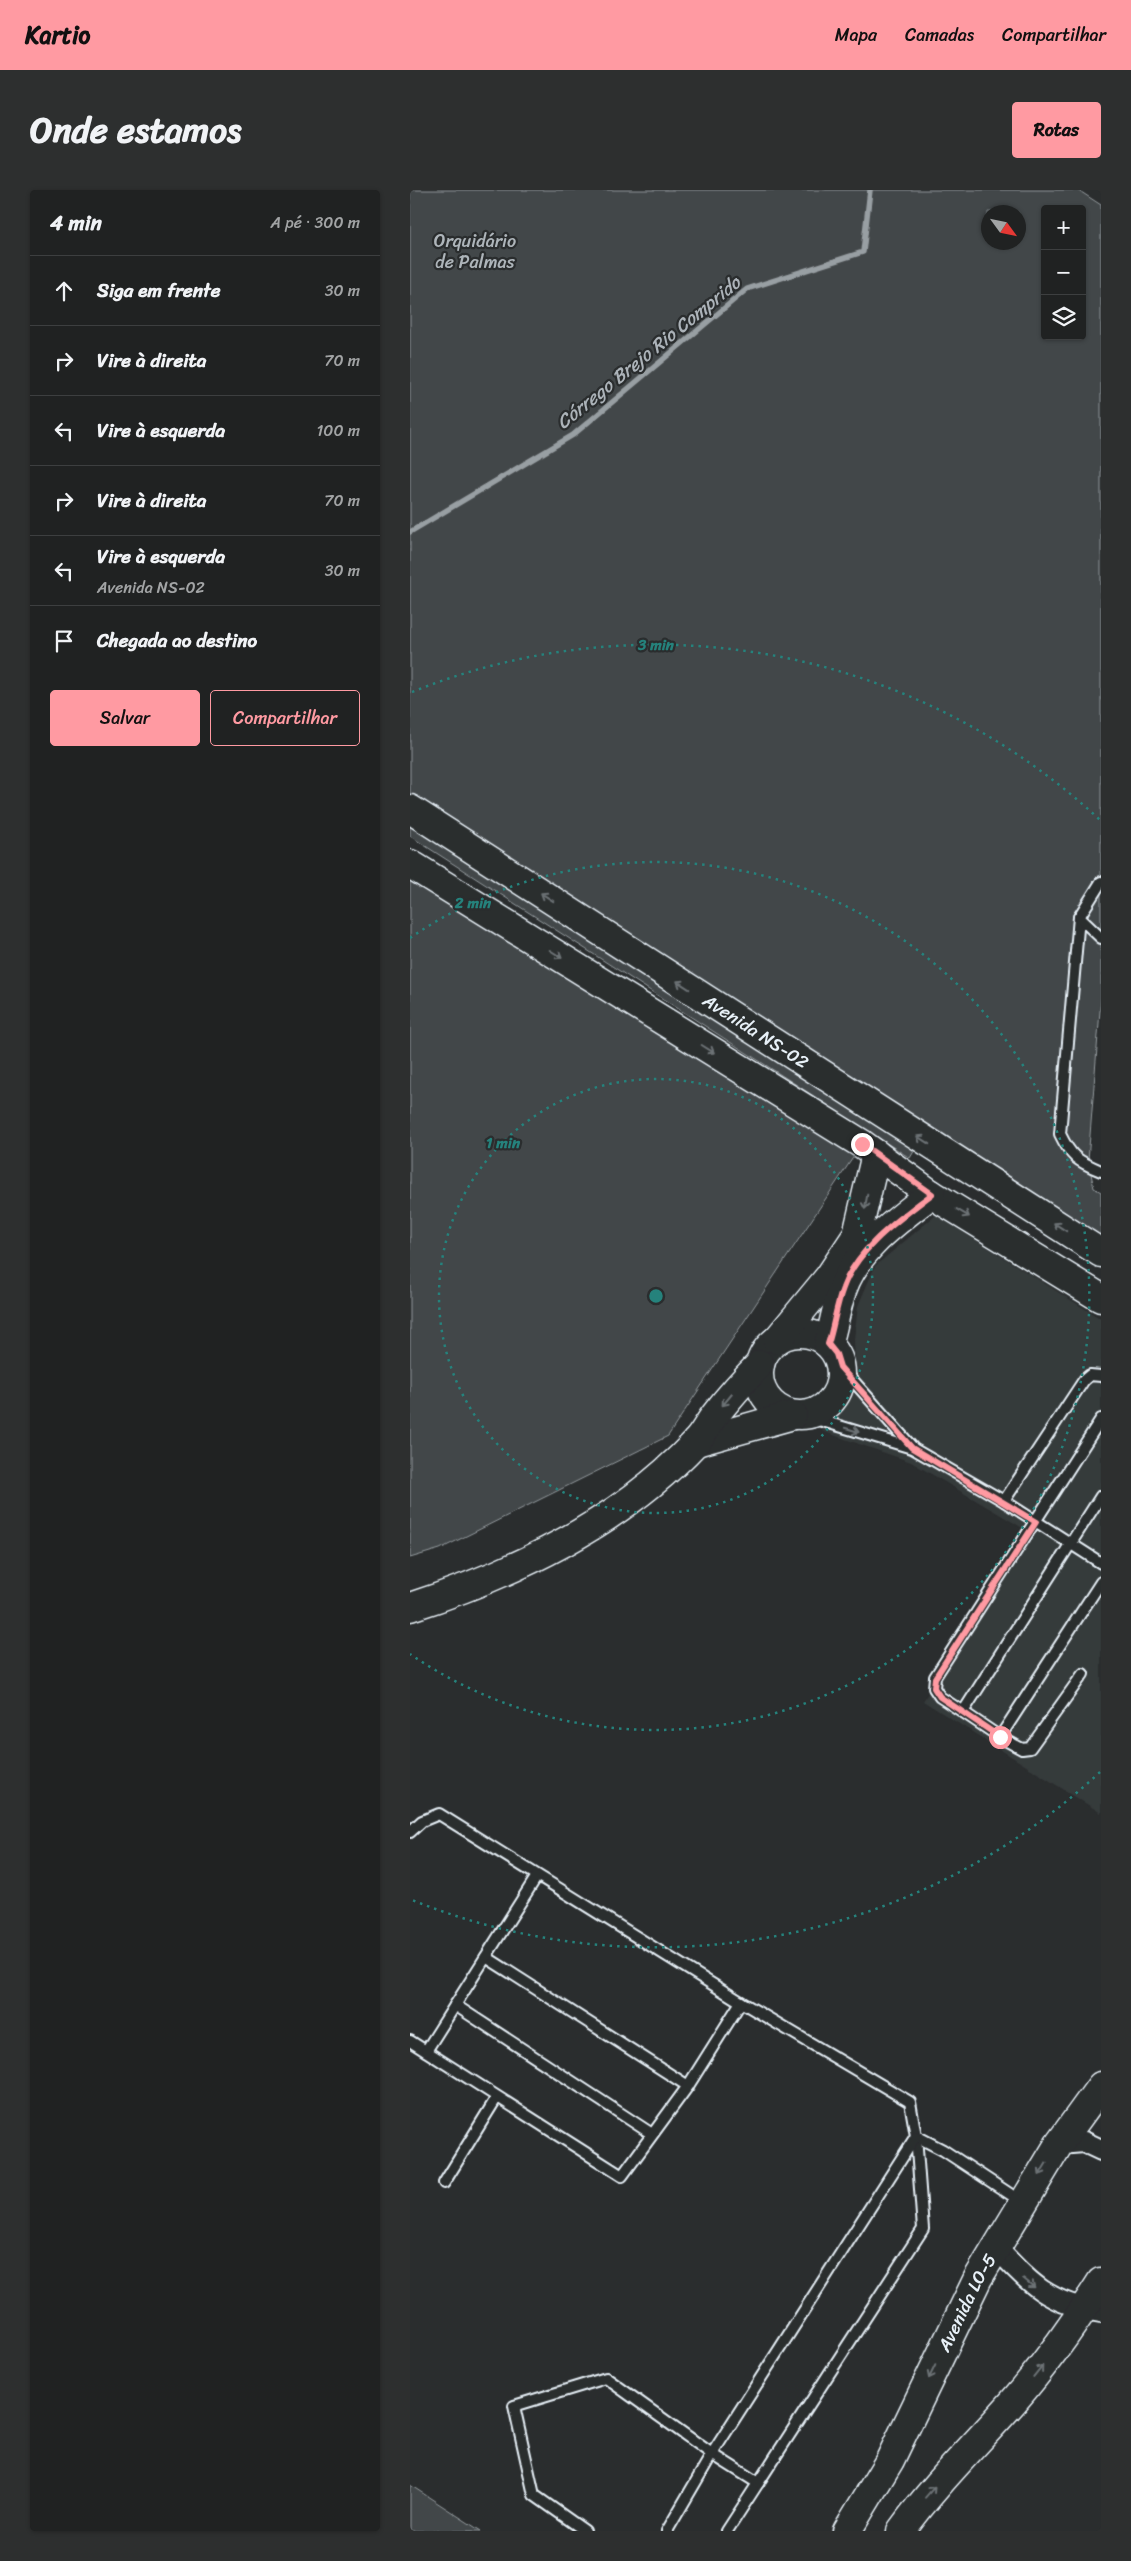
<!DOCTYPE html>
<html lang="pt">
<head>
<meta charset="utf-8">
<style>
	body { margin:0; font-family:Sriracha,sans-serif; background:#2d2f2f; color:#f1f3f6 }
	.controls { position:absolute; right:15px; top:15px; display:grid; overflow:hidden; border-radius:5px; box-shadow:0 1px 4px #0004 }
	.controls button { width:45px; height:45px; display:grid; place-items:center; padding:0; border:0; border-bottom:1px solid #3d3f40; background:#202222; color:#f1f3f6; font:25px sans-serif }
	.compass { position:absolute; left:571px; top:15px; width:45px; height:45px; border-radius:50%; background:#202222; box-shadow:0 1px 4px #0004; rotate:123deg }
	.stop { position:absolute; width:15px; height:15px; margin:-11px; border:4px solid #ff9aa2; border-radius:50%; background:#fff }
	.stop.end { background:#ff9aa2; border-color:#fff; box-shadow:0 1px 5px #0008 }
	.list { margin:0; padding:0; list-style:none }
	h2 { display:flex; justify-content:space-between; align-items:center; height:65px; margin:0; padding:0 20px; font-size:21px }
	h2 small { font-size:16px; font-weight:400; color:#a2a4a5 }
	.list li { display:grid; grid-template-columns:32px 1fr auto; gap:15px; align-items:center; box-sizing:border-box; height:70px; padding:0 20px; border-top:1px solid #3d3f40 }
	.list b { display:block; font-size:19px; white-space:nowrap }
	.list p { margin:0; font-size:16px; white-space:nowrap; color:#a2a4a5 }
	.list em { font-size:16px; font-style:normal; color:#a2a4a5 }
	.actions { display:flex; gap:10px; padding:15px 20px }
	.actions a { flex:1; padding:11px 0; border:1px solid #ff9aa2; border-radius:5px; text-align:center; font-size:18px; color:#ff9aa2 }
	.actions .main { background:#ff9aa2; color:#111 }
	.icon { flex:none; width:28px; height:28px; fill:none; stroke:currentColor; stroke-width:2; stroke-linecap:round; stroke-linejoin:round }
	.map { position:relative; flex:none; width:691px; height:2341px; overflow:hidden; border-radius:5px }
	header { display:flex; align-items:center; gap:30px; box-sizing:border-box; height:70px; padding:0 25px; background:#ff9aa2; color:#111 }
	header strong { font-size:24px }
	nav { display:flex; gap:28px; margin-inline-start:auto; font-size:18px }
	.intro { display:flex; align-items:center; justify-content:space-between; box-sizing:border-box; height:120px; padding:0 30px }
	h1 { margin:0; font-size:35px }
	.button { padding:12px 22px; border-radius:5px; background:#ff9aa2; color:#111; font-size:18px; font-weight:700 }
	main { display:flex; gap:30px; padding:0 30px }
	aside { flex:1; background:#202222; border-radius:5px; box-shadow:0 1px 4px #0004 }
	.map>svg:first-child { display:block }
	.built { fill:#363a3b }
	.green { fill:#424648; stroke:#959ca0; fill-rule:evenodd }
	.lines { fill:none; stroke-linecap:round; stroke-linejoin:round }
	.stream { stroke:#989fa3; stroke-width:5.5 }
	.lane-casing { stroke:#e8f1f8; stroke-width:14 }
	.street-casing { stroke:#e8f1f8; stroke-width:24 }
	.secondary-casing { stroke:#e8f1f8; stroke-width:31 }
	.lane { stroke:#2a2d2e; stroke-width:10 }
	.street { stroke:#2a2d2e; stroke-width:20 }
	.secondary { stroke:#2a2d2e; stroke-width:28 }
	.oneway { stroke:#6c7275 }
	.route { stroke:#ff9aa2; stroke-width:6 }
	.ring { fill:none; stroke:#25827c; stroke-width:2.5; stroke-dasharray:2.5 5 }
	.labels { text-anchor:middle; stroke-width:4.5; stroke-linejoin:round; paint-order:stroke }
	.park-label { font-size:18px; fill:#aeb5ba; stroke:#2a2d2e }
	.street-label { font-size:18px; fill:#e8f1f8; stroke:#2a2d2e }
	.water-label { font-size:19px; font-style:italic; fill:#acb3b9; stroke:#2a2d2e }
	.centre { fill:#25827c; stroke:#2a2d2e; stroke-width:2.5 }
	.ring-label { font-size:15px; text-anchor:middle; font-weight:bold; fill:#25827c; stroke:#2a2d2e; stroke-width:4.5; stroke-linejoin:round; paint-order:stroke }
</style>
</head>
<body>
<header>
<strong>Kartio</strong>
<nav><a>Mapa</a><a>Camadas</a><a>Compartilhar</a></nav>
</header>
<div class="intro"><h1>Onde estamos</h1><a class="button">Rotas</a></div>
<main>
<aside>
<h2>4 min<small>A pé · 300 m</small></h2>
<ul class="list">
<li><svg class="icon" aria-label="ahead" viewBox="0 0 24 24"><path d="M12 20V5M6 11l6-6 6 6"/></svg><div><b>Siga em frente</b></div><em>30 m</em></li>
<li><svg class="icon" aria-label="right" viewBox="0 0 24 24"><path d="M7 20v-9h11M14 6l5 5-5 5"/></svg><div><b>Vire à direita</b></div><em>70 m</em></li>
<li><svg class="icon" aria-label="left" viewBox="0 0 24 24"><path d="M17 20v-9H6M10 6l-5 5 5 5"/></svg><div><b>Vire à esquerda</b></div><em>100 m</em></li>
<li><svg class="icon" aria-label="right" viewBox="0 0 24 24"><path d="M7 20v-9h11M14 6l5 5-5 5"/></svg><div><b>Vire à direita</b></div><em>70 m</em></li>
<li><svg class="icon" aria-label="left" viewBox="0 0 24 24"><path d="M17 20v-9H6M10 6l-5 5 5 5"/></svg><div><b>Vire à esquerda</b><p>Avenida NS-02</p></div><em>30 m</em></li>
<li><svg class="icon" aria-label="arrive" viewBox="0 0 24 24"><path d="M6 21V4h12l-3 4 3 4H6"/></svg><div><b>Chegada ao destino</b></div></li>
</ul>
<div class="actions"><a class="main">Salvar</a><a>Compartilhar</a></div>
</aside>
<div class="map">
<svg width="691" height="2341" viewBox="0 0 691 2341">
	<rect width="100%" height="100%" fill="#2a2d2e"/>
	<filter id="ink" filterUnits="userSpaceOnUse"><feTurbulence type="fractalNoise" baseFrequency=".02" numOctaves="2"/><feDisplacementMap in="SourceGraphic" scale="10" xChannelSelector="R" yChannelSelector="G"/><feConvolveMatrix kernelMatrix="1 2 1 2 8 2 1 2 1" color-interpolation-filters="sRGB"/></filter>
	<g filter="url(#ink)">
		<!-- built -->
		<path class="built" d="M526 1025 691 1129V1623L513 1511 621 1343 501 1272 412 1241 438 1209 445 1173 444 1149 448 1116 465 1076Z"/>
		<!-- green -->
		<g class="green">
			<path d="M0 0H668L691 15V808L678 970 684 998 691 1002V1058L515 943 500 968 0 646ZM635 19H672V146H635ZM578 22H608V52H578Z"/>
			<path d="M0 674 452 954 258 1246 30 1359 0 1368Z"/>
			<path d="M0 2295 71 2341H0Z"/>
		</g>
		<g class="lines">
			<!-- stream -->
			<path class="stream" d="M0 342 163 245 337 99 453 62 460 0"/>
			<defs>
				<g id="lane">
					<path d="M691 692 669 727 650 944C661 967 667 971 691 981"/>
					<path d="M669 727 691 748"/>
					<path d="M431 1177 502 1257"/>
					<path d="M396 1226 502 1258 594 1311 691 1373"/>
					<path d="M691 1306 553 1522 590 1547 691 1392"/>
					<path d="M594 1311 674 1190 680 1185 691 1186"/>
					<path d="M553 1522 530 1507 524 1498 525 1487 691 1229"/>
					<path d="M590 1547 612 1559 620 1558 673 1484"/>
					<path d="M0 1642 12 1631 29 1624 331 1812 500 1912 506 1946 513 2039 317 2341"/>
					<path d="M76 1767 278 1896"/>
					<path d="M45 1815 242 1944"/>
					<path d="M0 1851 212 1986 278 1896 331 1812"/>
					<path d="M16 1861 127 1686"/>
					<path d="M506 1946 533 1960 612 2012"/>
					<path d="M34 1993 87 1907"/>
					<path d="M175 2341 124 2305 104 2216 196 2188 302 2264 348 2293"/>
					<path d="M257 2341 302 2264 506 1946"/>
				</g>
				<g id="street">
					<path d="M649 1954 674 1952 691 1960"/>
					<path d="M586 2057C619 2094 640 2114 691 2122"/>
				</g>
				<g id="secondary">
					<path id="s1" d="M0 619 691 1063"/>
					<path d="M0 674 452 954 521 1004 691 1108"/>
					<circle cx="390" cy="1184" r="41"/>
					<path d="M367 1150 419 1087 447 1045 466 964"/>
					<path d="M418 1154C424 1136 426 1116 433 1098 447 1058 490 1029 521 1004"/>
					<path d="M286 1252 383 1225"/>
					<path d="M0 1417C103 1384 209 1334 285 1253 293 1245 298 1234 305 1225 319 1207 334 1190 350 1174"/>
					<path id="s2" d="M437 2341 480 2270 568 2088 649 1954 691 1896"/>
					<path d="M491 2341C525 2294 565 2255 603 2212 636 2174 665 2133 691 2092"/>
				</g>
			</defs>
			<!-- lane casing -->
			<use href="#lane" class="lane-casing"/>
			<!-- street casing -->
			<use href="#street" class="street-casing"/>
			<!-- secondary casing -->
			<use href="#secondary" class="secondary-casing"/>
			<!-- lane -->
			<use href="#lane" class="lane"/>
			<!-- street -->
			<use href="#street" class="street"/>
			<!-- secondary -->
			<use href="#secondary" class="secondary"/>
		</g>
		<!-- one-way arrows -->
		<defs><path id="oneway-shaft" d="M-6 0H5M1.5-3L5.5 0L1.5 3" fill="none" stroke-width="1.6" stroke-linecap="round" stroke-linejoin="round" transform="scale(1.25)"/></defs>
		<g class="oneway">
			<use href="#oneway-shaft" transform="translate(137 707) rotate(-147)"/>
			<use href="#oneway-shaft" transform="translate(146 764) rotate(32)"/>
			<use href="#oneway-shaft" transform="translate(273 795) rotate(-147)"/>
			<use href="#oneway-shaft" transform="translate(298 859) rotate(32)"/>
			<use href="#oneway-shaft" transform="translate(513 950) rotate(-147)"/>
			<use href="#oneway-shaft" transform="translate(456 1012) rotate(100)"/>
			<use href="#oneway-shaft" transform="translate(553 1023) rotate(31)"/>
			<use href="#oneway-shaft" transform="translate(650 1037) rotate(-147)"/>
			<use href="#oneway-shaft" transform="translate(317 1210) rotate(130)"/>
			<use href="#oneway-shaft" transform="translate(442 1240) rotate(17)"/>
			<use href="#oneway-shaft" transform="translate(633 1979) rotate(121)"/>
			<use href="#oneway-shaft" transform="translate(619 2093) rotate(39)"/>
			<use href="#oneway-shaft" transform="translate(628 2181) rotate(-51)"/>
			<use href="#oneway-shaft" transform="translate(522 2182) rotate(116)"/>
			<use href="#oneway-shaft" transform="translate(520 2302) rotate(-49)"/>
		</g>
	</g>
	<g class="lines" filter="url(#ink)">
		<!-- route -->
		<path class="route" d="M452 954 522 1004C490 1029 447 1058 433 1098 426 1116 424 1136 418 1154L426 1164 430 1177 502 1258 626 1332 525 1488 524 1498 530 1507 590 1547"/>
	</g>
	<!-- distance rings -->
	<g class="ring">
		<circle cx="246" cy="1106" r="217"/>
		<path d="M0 748A434 434 0 1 1 0 1464"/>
		<path d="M690 1582A651 651 0 0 1 2 1710M2 502A651 651 0 0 1 690 630"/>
	</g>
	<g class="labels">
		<!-- park labels -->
		<g class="park-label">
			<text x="65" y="57">Orquidário<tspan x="65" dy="21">de Palmas</tspan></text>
		</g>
		<!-- street labels -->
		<g class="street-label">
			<text dy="6" stroke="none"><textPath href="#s1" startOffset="411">Avenida NS-02</textPath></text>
			<text dy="6" stroke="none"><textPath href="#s2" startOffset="258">Avenida LO-5</textPath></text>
		</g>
		<!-- water labels -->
		<g class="water-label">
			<text transform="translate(238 162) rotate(-39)" y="7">Córrego Brejo Rio Comprido</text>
		</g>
	</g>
	<circle cx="246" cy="1106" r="8" class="centre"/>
	<g class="ring-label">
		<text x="246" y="460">3 min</text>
		<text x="63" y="718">2 min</text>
		<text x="93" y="958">1 min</text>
	</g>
</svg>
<div class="controls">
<button>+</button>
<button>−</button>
<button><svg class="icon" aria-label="layers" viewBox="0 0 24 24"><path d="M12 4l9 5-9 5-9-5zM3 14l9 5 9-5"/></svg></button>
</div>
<svg class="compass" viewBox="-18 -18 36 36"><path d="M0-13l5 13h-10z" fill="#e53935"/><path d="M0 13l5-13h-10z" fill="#a2a4a5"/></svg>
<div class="stop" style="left:590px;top:1547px"></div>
<div class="stop end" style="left:452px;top:954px"></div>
</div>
</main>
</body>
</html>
